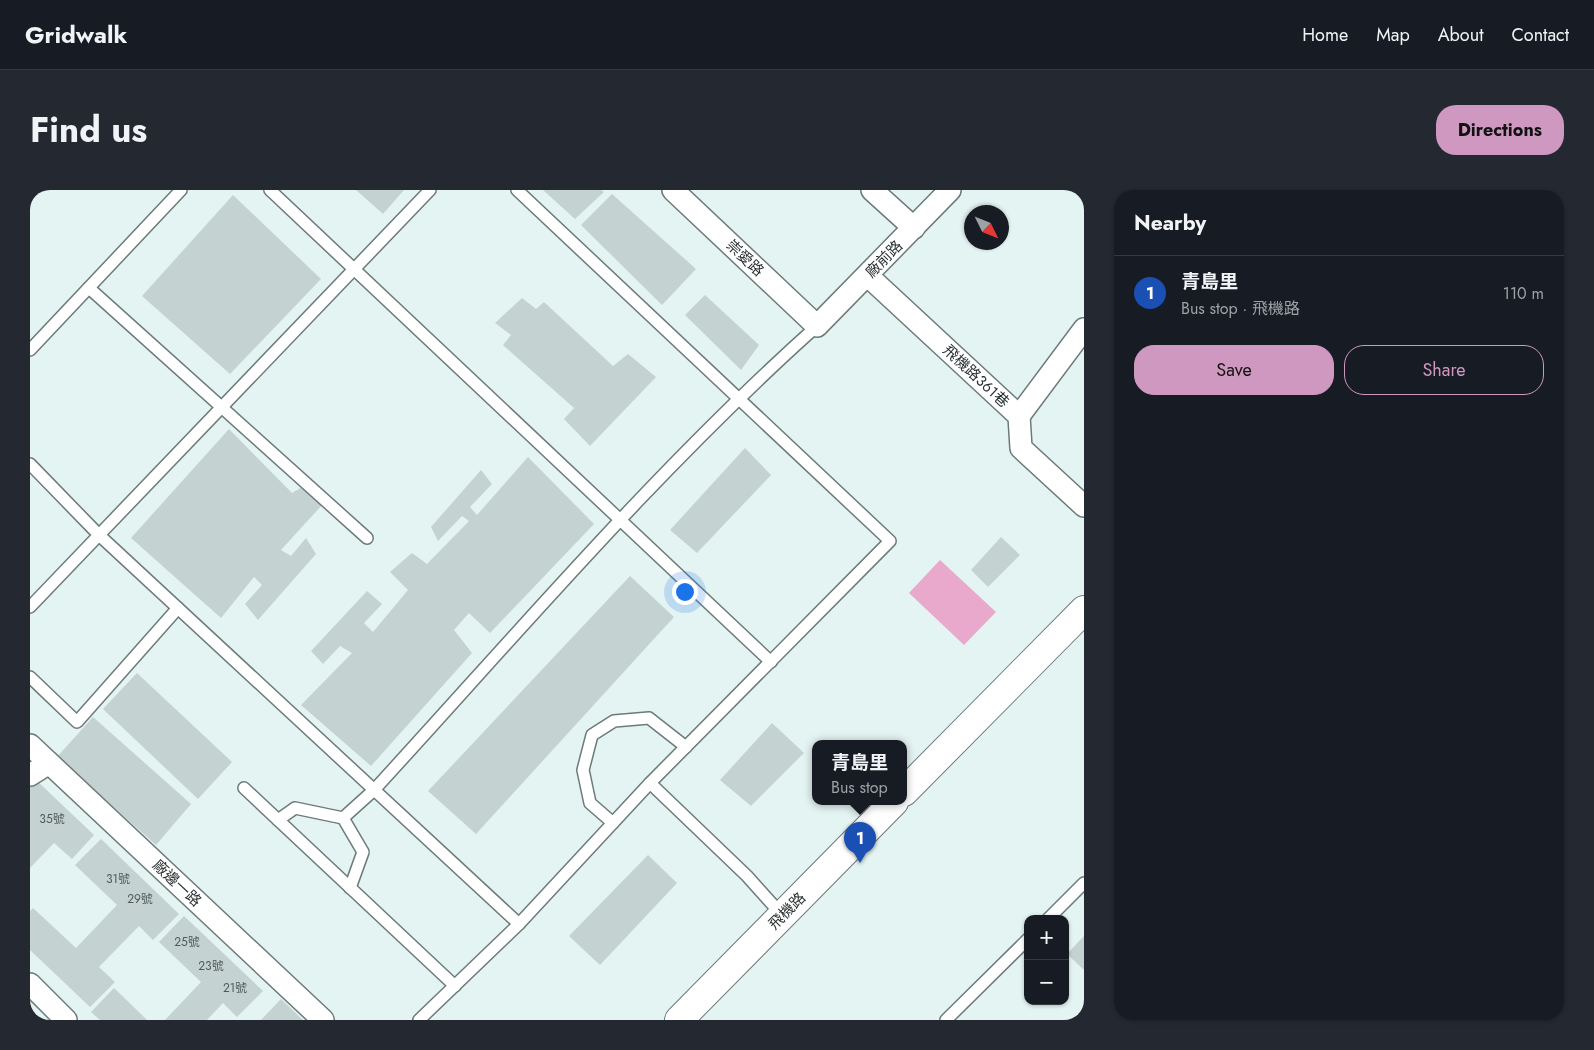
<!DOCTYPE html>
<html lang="en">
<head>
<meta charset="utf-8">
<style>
	body { margin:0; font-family:Jost,"Noto Sans TC",sans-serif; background:#242831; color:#f1f3f6 }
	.controls { position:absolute; right:15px; bottom:15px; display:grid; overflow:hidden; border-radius:10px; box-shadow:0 1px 4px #0004 }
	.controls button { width:45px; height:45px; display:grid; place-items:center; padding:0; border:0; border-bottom:1px solid #363941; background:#171b24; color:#f1f3f6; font:25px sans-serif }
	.compass { position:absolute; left:934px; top:15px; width:45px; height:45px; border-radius:50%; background:#171b24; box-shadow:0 1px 4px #0004; rotate:133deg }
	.you { position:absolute; left:654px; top:401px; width:18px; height:18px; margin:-12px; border:4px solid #fff; border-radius:50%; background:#1a73e8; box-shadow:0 0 0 8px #1a73e833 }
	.badge { display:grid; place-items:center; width:32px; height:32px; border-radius:50%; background:#cf98c0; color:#fff; font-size:16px; font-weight:700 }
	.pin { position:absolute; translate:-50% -41px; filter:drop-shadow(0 1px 2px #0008) }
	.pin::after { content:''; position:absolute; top:26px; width:18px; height:15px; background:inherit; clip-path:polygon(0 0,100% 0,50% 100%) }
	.popup { position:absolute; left:782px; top:550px; width:95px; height:65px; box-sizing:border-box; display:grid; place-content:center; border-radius:10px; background:#171b24; filter:drop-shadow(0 1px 4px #0005); font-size:16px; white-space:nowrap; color:#9ea1a6 }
	.popup b { font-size:19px; color:#f1f3f6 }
	.popup::after { content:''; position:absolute; left:50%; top:100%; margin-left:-10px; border:10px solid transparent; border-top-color:#171b24 }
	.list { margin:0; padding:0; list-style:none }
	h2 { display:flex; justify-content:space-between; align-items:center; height:65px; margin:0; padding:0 20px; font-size:21px }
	h2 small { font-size:16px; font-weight:400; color:#9ea1a6 }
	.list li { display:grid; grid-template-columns:32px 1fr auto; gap:15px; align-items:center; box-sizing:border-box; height:75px; padding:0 20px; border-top:1px solid #363941 }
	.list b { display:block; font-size:19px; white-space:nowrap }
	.list p { margin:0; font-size:16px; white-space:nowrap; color:#9ea1a6 }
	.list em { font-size:16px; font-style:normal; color:#9ea1a6 }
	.actions { display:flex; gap:10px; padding:15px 20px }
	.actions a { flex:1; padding:11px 0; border:1px solid #cf98c0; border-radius:20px; text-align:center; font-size:18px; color:#cf98c0 }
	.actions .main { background:#cf98c0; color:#111 }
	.map { position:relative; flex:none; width:1054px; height:830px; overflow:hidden; border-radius:20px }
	header { display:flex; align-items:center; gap:30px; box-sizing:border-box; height:70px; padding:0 25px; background:#171b24; border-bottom:1px solid #363941 }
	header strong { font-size:24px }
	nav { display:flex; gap:28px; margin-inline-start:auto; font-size:18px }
	.intro { display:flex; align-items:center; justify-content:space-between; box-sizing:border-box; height:120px; padding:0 30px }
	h1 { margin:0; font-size:35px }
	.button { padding:12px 22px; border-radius:20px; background:#cf98c0; color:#111; font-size:18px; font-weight:700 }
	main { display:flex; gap:30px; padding:0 30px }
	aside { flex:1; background:#171b24; border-radius:20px; box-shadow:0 1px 4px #0004 }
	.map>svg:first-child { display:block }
	.green { fill:#e9a9cd }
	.building { fill:#c4d3d1 }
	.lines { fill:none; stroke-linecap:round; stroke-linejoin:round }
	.lane-casing { stroke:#6d7b7a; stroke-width:14 }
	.street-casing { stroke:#6d7b7a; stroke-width:24 }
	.secondary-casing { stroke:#6d7b7a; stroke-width:30 }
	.lane { stroke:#fff; stroke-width:11 }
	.street { stroke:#fff; stroke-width:21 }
	.secondary { stroke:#fff; stroke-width:28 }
	.labels { text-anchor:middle; stroke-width:5; stroke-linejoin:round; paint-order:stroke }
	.number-label { font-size:12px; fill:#505958 }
	.street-label { font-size:15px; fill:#2a3030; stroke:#fff }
</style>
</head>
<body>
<header>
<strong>Gridwalk</strong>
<nav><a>Home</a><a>Map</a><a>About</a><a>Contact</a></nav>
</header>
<div class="intro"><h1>Find us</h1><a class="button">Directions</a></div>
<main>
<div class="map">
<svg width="1054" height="830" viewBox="0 0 1054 830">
	<rect width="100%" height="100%" fill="#e4f4f2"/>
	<!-- green -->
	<path class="green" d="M910 370 966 422 934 455 879 403Z"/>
	<!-- building -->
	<g class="building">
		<path d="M326 0H374L353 24Z"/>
		<path d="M513 0H571L574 2 545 29Z"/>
		<path d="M582 4 666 79 632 115 551 35Z"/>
		<path d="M203 5 291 89 200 184 112 106Z"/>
		<path d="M675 105 729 155 711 180 655 125Z"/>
		<path d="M492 108 506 119 514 112 583 176 598 164 626 187 560 256 534 229 544 218 473 155 481 145 465 133Z"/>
		<path d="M199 239 262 303 272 297 293 314 251 360 261 366 276 348 286 364 228 430 215 414 232 395 224 387 191 428 101 348Z"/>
		<path d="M715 258 741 285 667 363 640 340Z"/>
		<path d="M498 267 564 334 460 443 439 423 424 440 442 463 341 576 271 515 322 463 310 456 293 474 281 461 337 401 352 414 334 433 343 442 378 400 360 382 382 363 397 374 439 331 432 326 408 351 401 337 451 280 462 294 440 317 447 325Z"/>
		<path d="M971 347 990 365 958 397 941 380Z"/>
		<path d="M600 386 644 427 446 644 398 601Z"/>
		<path d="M107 483 202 572 168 609 73 519Z"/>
		<path d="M63 527 161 614 126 655 27 567Z"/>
		<path d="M742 533 774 563 721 616 690 590Z"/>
		<path d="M6 590 64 645 42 669 24 653 0 678V596Z"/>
		<path d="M71 649 149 724 123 750 109 736 69 777 85 792 60 817 0 760V721L3 718 46 758 87 715 45 675Z"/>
		<path d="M618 665 647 693 570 775 539 746Z"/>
		<path d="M154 726 233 801 207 827 193 813 177 830H135L171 792 129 752Z"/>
		<path d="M1054 746V780L1037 764Z"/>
		<path d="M84 798 117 830H70L61 822Z"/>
		<path d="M251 809 273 830H231Z"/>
	</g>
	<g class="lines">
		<defs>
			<g id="lane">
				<path d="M240 0 741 472"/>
				<path d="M400 0 69 345 489 734 620 593 860 351 487 0"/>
				<path d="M59 98 337 348"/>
				<path d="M0 160 151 0"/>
				<path d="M0 274 69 345 0 417"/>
				<path d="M0 487 47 532 148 418"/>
				<path d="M620 593 717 686 752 725"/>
				<path d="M214 598 425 796"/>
				<path d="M313 628 333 662 320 698"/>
				<path d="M248 630 265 618 313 628 344 600C488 443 628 278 787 136"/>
				<path d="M583 633 560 613 553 580 562 545 584 531 619 528 656 557"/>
				<path d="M1018 729 1054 693"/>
				<path d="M389 830 489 734"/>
				<path d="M916 830 998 749"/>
			</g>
			<g id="street">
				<path d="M643 0 787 136 920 0"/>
				<path d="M842 0 884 38"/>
				<path d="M838 86 989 226 991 258 1054 316"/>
				<path d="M989 226 1054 139"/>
				<path d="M0 555 293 830"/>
				<path d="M0 585 19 573"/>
				<path d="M0 794 36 830"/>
			</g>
			<g id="secondary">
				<path d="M874 602 1054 420"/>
				<path d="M649 830 864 612"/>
			</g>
		</defs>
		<!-- lane casing -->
		<use href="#lane" class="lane-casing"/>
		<!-- street casing -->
		<use href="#street" class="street-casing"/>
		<!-- secondary casing -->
		<use href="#secondary" class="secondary-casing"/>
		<!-- lane -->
		<use href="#lane" class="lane"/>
		<!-- street -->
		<use href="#street" class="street"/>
		<!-- secondary -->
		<use href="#secondary" class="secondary"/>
	</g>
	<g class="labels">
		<!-- number labels -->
		<g class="number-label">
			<text x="22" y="633">35號</text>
			<text x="88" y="693">31號</text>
			<text x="110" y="713">29號</text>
			<text x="157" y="756">25號</text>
			<text x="181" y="780">23號</text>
			<text x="205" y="802">21號</text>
		</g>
		<!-- street labels -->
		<g class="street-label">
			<text transform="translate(715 68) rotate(43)" y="5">崇愛路</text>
			<text transform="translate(854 69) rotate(-45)" y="5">廠前路</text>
			<text transform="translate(946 186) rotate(43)" y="5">飛機路361巷</text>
			<text transform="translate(147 693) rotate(43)" y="5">廠邊一路</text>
			<text transform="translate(757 721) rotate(-45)" y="5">飛機路</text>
		</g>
	</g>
</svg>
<div class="controls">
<button>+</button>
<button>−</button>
</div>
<svg class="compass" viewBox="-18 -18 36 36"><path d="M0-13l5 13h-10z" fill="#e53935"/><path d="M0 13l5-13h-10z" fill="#9ea1a6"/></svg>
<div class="you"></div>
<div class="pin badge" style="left:830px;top:673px;background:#1a4fb4">1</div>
<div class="popup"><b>青島里</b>Bus stop</div>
</div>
<aside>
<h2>Nearby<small></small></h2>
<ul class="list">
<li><span class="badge" style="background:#1a4fb4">1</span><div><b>青島里</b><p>Bus stop · 飛機路</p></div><em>110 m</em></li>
</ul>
<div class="actions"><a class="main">Save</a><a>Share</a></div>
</aside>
</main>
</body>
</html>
